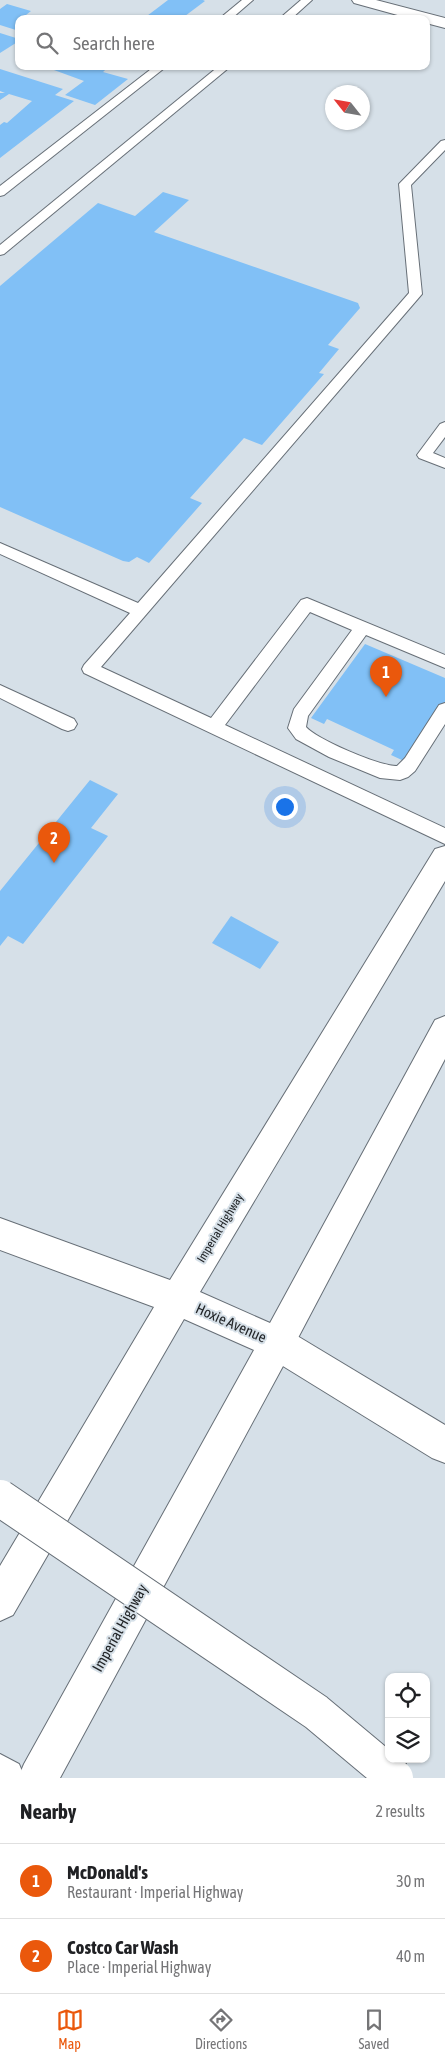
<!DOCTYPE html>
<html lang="en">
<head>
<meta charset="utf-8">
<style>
	body { margin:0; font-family:"Asap Condensed",sans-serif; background:#f6f6f6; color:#202124 }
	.controls { position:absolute; right:15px; bottom:15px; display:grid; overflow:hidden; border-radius:10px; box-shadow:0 1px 4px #0004 }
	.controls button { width:45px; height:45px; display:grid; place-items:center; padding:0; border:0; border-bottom:1px solid #e0e0e0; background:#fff; color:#202124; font:25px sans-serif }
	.compass { position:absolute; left:325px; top:85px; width:45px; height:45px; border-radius:50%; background:#fff; box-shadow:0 1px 4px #0004; rotate:301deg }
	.you { position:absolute; left:284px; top:806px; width:18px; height:18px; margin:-12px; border:4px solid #fff; border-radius:50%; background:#1a73e8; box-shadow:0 0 0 8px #1a73e833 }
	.badge { display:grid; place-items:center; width:32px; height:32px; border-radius:50%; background:#ea580c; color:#fff; font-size:16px; font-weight:700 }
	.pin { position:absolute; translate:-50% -41px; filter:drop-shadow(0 1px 2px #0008) }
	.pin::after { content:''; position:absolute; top:26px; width:18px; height:15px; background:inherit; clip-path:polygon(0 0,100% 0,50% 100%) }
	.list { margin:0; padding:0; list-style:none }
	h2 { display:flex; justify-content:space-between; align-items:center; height:65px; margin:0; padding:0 20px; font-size:21px }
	h2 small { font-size:16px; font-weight:400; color:#757577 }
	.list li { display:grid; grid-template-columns:32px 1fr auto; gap:15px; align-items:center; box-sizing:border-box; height:75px; padding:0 20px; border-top:1px solid #e0e0e0 }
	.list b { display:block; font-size:19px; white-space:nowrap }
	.list p { margin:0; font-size:16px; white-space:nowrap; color:#757577 }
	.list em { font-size:16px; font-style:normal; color:#757577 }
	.icon { flex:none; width:28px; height:28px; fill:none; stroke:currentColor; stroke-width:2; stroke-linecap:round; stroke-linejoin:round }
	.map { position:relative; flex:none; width:445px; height:1778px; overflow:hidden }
	.search { position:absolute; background:#fff; box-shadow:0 1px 4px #0004; left:15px; right:15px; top:15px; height:55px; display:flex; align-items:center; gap:12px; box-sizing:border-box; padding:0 18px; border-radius:10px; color:#757577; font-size:19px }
	.sheet { height:215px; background:#fff }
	nav { display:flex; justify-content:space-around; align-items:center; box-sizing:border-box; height:70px; border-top:1px solid #e0e0e0; background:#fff; font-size:14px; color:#757577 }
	nav a { display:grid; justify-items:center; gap:2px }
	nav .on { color:#ea580c }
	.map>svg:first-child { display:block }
	.building { fill:#81c0f6 }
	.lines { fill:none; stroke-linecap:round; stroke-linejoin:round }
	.service-casing { stroke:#676f77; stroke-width:2 }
	.secondary-casing { stroke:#676f77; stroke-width:2 }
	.primary-casing { stroke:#676f77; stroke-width:2 }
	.motorway-casing { stroke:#676f77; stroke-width:2 }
	.service { fill:#fff; fill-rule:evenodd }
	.secondary { fill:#fff; fill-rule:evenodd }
	.primary { fill:#fff; fill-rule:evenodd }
	.motorway { fill:#fff; fill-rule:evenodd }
	.motorway-bridge-casing { stroke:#676f77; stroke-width:38; stroke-linecap:butt }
	.motorway-bridge { stroke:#fff; stroke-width:36 }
	.labels { text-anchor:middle; stroke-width:4; stroke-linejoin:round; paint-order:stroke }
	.street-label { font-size:12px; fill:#232629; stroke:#d6e0e8 }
	.near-street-label { font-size:15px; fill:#232629; stroke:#d6e0e8 }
</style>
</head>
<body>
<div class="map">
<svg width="445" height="1778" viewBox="0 0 445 1778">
	<rect width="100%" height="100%" fill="#d6e0e8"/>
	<!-- building -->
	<g class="building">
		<path d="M168 0H203L205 1 181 19H143Z"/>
		<path d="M7 4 31 11 26 15 34 17 19 19V31L0 25V9Z"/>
		<path d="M0 33 19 39V41L0 53Z"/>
		<path d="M43 66H119L115 69 108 67 103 72 128 79 95 105 65 95 84 81Z"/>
		<path d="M0 69 63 89 55 95 74 101 0 158V125L4 122 7 123 32 101 9 94 0 100V93H5L0 91Z"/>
		<path d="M163 192 189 200 154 232 358 303 360 308 328 345 339 349 319 373 324 374 262 445 244 438 190 498 202 503 149 563 137 557 129 562 123 561 0 507V286L98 203 135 216Z"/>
		<path d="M365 644 445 678V705L404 761 391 755 394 750 327 719 324 724 311 718Z"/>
		<path d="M90 780 118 794 91 828 108 836 23 944 8 936 0 946V891Z"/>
		<path d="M231 916 279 942 260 969 212 943Z"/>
	</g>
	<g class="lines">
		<defs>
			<g id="service">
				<path d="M242 0H253L231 19H219Z"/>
				<path d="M301 0H312L291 19H279Z"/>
				<path d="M155 66H167L4 195 0 196V186Z"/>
				<path d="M219 66H231L4 254 0 255V245Z"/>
				<path d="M445 140V150L411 185 422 294 101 667 211 718 301 600 307 598 445 655V668L366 635 308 716 306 727C318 740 379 766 397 766L405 758 439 705 445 703V724L415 771 408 777 400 780 380 778 329 757 296 739 288 728 294 709 352 630 310 612 225 725 445 828V844L84 673 82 669 84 665 130 613 0 554V543L138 603 409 293 399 184 441 141Z"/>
				<path d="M445 422V437L433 453 445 458V468L419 458 417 455 440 424Z"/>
				<path d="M0 685 74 719 77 724 74 729 68 731 62 729 0 698Z"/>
			</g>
			<g id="secondary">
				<path d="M352 0H376L445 18V28L426 23V19H412L354 3Z"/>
				<path d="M277 1326 289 1331 445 1425V1463L432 1458 265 1355 260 1343 265 1331Z"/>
			</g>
			<path id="primary" d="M445 846V881L200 1292 270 1323 435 1020 445 1016V1059L289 1355 60 1778H18L24 1764 254 1350 184 1319 13 1615 0 1621V1566L154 1307 0 1250V1218L170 1280 435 849Z"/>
			<path id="motorway" d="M0 1754 19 1764 25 1778H0Z"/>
		</defs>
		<!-- service casing -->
		<use href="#service" class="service-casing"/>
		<!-- secondary casing -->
		<use href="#secondary" class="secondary-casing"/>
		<!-- primary casing -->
		<use href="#primary" class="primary-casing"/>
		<!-- motorway casing -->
		<use href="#motorway" class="motorway-casing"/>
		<!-- service -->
		<use href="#service" class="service"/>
		<!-- secondary -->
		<use href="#secondary" class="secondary"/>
		<!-- primary -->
		<use href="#primary" class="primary"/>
		<!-- motorway -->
		<use href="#motorway" class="motorway"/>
		<defs>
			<path id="motorway-bridge" d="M0 1498 316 1712 395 1778"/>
		</defs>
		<!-- motorway-bridge casing -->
		<use href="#motorway-bridge" class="motorway-bridge-casing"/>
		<!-- motorway-bridge -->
		<use href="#motorway-bridge" class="motorway-bridge"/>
	</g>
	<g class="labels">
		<!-- street labels -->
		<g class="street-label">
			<text transform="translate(220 1228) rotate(-59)" y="4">Imperial Highway</text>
		</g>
		<!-- near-street labels -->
		<g class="near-street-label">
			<text transform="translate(231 1323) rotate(24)" y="5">Hoxie Avenue</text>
			<text transform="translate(120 1628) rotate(-61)" y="5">Imperial Highway</text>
		</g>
	</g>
</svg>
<div class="controls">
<button><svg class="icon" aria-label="locate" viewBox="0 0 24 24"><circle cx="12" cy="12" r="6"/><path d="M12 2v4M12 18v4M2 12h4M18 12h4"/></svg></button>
<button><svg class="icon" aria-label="layers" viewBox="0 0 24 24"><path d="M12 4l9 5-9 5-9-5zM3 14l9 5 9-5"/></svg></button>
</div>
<svg class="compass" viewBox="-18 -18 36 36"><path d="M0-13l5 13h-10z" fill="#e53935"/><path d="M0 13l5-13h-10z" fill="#757577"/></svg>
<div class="you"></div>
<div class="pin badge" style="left:386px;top:697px">1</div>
<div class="pin badge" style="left:54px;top:863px">2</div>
<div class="search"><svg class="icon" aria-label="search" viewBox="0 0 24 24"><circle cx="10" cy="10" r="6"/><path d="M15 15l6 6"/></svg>Search here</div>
</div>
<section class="sheet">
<h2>Nearby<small>2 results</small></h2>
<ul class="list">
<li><span class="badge">1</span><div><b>McDonald's</b><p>Restaurant · Imperial Highway</p></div><em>30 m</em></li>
<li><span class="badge">2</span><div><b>Costco Car Wash</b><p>Place · Imperial Highway</p></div><em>40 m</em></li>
</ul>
</section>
<nav>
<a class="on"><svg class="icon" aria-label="map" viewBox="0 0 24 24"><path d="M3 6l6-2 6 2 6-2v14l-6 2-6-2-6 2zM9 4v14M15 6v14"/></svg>Map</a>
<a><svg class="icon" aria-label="directions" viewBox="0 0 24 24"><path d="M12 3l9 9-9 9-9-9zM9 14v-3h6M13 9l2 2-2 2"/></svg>Directions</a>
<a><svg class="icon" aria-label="saved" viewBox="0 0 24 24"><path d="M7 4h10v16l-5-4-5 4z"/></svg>Saved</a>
</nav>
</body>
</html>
